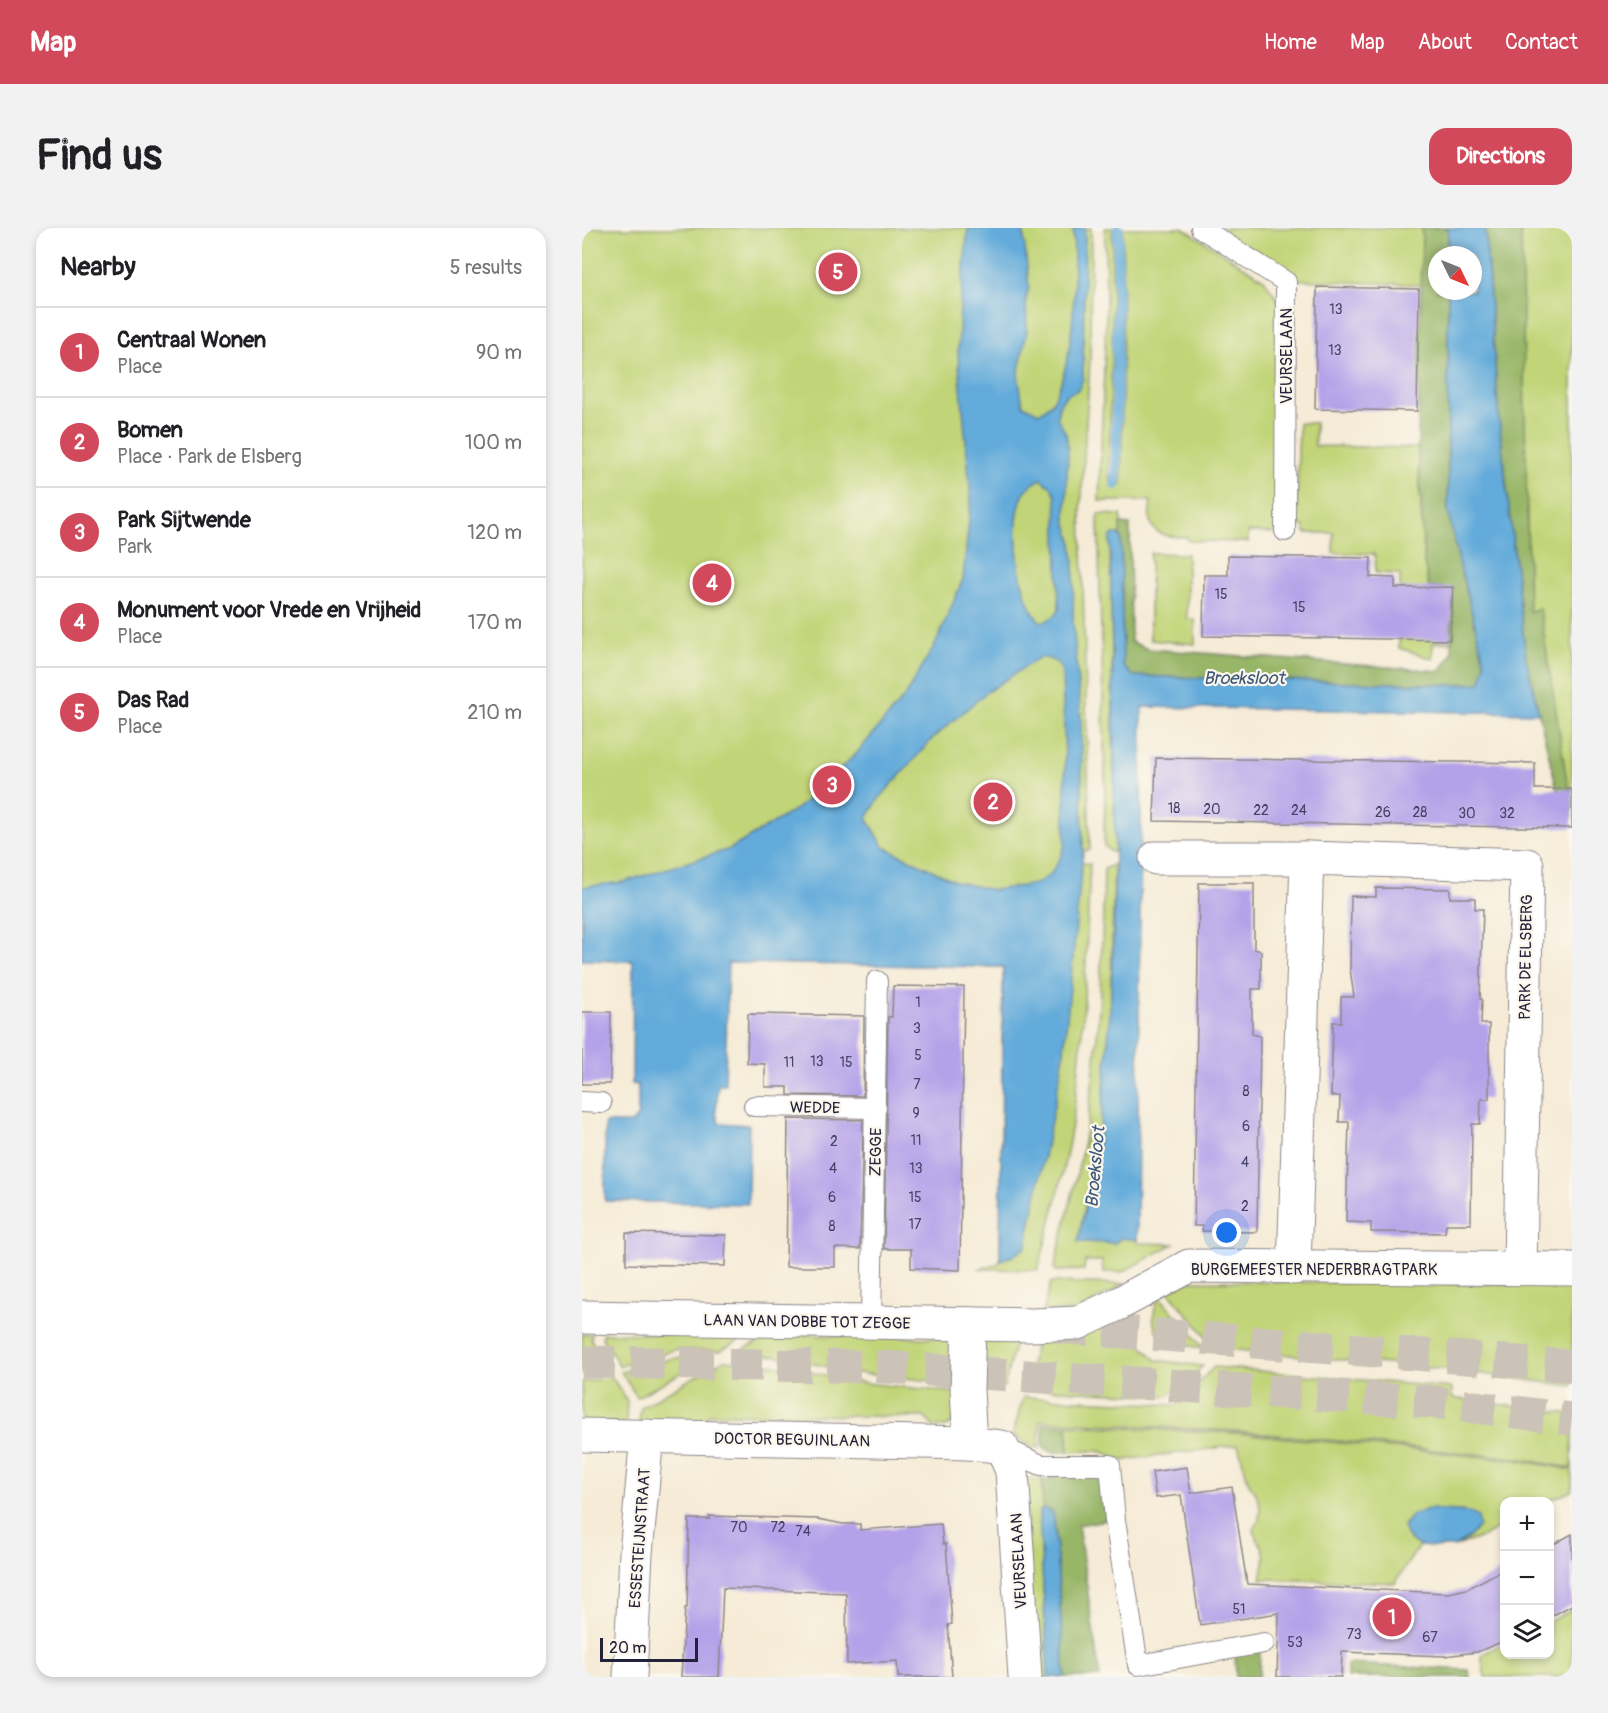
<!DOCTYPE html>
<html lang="en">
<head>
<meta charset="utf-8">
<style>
	body { margin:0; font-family:Pangolin,sans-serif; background:#f2f2f2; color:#202124 }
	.controls { position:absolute; right:18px; bottom:18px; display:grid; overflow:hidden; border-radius:12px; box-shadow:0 3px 9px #0003 }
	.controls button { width:54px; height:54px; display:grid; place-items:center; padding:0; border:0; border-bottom:2px solid #e0e0e0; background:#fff; color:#202124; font:30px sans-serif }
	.compass { position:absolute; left:846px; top:18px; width:54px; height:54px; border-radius:50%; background:#fff; box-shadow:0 3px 9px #0003; rotate:133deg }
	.scale { position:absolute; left:18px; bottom:15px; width:98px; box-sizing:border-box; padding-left:6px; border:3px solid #22223b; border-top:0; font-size:16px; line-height:21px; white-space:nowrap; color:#22223b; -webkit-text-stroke:4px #fbf7ec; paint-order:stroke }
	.you { position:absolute; left:645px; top:1005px; width:21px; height:21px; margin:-15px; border:4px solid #fff; border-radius:50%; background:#1a73e8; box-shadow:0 0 0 9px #1a73e833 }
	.badge { display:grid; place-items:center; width:39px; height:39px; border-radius:50%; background:#d1495b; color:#fff; font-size:20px; font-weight:700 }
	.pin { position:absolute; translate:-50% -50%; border:3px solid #fff; box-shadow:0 2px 6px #0006 }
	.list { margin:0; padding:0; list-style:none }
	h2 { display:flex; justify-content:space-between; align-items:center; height:78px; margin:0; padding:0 24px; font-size:26px }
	h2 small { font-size:20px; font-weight:400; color:#757577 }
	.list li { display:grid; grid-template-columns:39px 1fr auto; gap:18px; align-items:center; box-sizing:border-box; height:90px; padding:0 24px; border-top:2px solid #e0e0e0 }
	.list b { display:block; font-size:22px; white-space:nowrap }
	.list p { margin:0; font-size:20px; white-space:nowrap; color:#757577 }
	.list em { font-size:20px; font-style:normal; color:#757577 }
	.icon { flex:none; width:33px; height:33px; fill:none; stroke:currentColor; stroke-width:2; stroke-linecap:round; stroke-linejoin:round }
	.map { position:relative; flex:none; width:990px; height:1449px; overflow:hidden; border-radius:18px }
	header { display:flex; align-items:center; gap:36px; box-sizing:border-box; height:84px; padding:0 30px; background:#d1495b; color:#fff }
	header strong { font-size:28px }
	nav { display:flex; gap:33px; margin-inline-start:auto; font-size:21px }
	.intro { display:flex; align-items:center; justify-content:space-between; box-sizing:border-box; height:144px; padding:0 36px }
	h1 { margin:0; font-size:42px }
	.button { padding:15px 27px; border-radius:18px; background:#d1495b; color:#fff; font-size:21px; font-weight:700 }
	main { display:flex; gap:36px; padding:0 36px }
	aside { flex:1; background:#fff; border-radius:18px; box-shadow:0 3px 9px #0003 }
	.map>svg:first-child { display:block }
	.green { fill:#c1d477; stroke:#727b59; stroke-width:1.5 }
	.forest { fill:#98b668; stroke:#5d6c52; stroke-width:1.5 }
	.water { fill:#63abda; stroke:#42668a; stroke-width:1.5; fill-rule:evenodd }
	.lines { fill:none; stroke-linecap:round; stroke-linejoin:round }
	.stream { stroke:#63abda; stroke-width:10 }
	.building { fill:#b4a1e9 }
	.primary-tunnel { stroke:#cbc3b7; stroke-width:33; stroke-dasharray:33 16; stroke-linecap:butt }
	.lane-casing { stroke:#8c8688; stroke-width:22 }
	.street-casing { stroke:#8c8688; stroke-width:35 }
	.lane { stroke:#fff; stroke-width:20 }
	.street { stroke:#fff; stroke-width:33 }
	.labels { text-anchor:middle; stroke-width:4.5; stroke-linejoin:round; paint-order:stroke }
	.number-label { font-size:14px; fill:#464266 }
	.street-label { font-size:16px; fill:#22223b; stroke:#fbf7ec }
	.water-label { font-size:18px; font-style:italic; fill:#3c597b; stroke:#fbf7ec }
</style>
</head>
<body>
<header>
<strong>Map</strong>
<nav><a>Home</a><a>Map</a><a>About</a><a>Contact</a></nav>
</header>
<div class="intro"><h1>Find us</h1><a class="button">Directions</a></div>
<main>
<aside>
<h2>Nearby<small>5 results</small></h2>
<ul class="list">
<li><span class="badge">1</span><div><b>Centraal Wonen</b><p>Place</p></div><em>90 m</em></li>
<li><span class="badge">2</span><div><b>Bomen</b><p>Place · Park de Elsberg</p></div><em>100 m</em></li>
<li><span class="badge">3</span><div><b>Park Sijtwende</b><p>Park</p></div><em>120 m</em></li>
<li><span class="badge">4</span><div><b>Monument voor Vrede en Vrijheid</b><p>Place</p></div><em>170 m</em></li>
<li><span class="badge">5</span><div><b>Das Rad</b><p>Place</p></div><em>210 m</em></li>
</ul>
</aside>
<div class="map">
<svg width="990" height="1449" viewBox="0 0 990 1449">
	<rect width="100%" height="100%" fill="#fbf7ec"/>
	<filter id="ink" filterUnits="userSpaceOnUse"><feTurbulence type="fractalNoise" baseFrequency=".0167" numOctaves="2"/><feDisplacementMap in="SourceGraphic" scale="12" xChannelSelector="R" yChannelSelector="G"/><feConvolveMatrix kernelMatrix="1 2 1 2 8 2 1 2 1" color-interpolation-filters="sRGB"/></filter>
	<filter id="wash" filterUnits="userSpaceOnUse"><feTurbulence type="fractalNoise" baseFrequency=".008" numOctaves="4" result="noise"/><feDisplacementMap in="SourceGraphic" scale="24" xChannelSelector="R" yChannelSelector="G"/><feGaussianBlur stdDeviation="1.35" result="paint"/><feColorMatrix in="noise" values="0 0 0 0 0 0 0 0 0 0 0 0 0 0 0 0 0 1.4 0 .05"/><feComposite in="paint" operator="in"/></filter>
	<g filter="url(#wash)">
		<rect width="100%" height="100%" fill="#f5ebd6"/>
		<!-- green -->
		<g class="green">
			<path d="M0 0H509L508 132 499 279 508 622 501 623 500 635 508 636C504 718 503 800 492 882 485 936 470 989 456 1042L396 1041 417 1035 418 1032 421 739 0 732Z"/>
			<path d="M523 0H530V111L527 243 530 259 540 256 541 0H601L682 51 698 75 695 305 666 304V314L606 313 605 309C592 309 572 309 568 293 567 287 568 279 569 273H517L524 90Z"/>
			<path d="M637 0H840V57L717 52 637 2Z"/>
			<path d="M897 0H990V566L982 565 964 486 923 391Z"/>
			<path d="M717 195H733V218L836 220 842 334 847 359V393H870V414L851 415V431L817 420 818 346 794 345 793 326 751 325 752 305H723V298H714Z"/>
			<path d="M516 286 539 287V309L536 306H532L528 310 533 624H529L522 618 523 553Z"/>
			<path d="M568 325 605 326V390L613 392V416L568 412Z"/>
			<path d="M532 636 528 797 518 901 496 1014 533 1015 539 1010 555 1012 556 1015 592 1016 540 1044H521L520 1033H503L502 1042 475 1043 472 1041C483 995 496 949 504 902 518 816 520 728 522 641Z"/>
			<path d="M607 1053 990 1057V1158L870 1142 634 1120 586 1063Z"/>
			<path d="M469 1054 542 1056 496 1083 461 1084Z"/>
			<path d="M577 1068 622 1120C587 1116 559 1110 577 1068Z"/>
			<path d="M526 1096 541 1097 553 1107 561 1119 574 1132 621 1138 596 1161 585 1168 442 1160 455 1112Z"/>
			<path d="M21 1105 164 1108 139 1123 92 1122 38 1138 20 1110Z"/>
			<path d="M0 1106H10L9 1111 25 1139 0 1145Z"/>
			<path d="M178 1106 351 1110 363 1112 372 1120 377 1156 276 1145 194 1128 155 1125 178 1113Z"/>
			<path d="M406 1110 434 1111 422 1159 398 1158 401 1114Z"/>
			<path d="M103 1129 125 1131 55 1169 39 1144 92 1130Z"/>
			<path d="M142 1132 193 1137 283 1155 378 1165 371 1195 364 1199H352L342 1189 128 1186 119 1196 57 1195 59 1179Z"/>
			<path d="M632 1139 870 1160V1170L990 1186V1240L934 1230 653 1203 458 1193 457 1220 449 1218 431 1207 441 1169 594 1177Z"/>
			<path d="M30 1149 45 1173 44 1195 0 1194V1154Z"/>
			<path d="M485 1197 654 1205 935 1232 990 1242V1263L965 1273 922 1274V1297L903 1308 872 1319 887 1310V1284L846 1281 825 1309 837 1318 813 1355 679 1351 683 1329 680 1318 674 1310 672 1301 677 1292 678 1278 674 1265 667 1256 656 1217 536 1233C521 1219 506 1223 487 1224Z"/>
			<path d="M449 1250 451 1252 460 1251 461 1280 457 1284 466 1449H453L443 1254Z"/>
			<path d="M990 1382V1449H903L899 1427 922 1415V1426H968V1393Z"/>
		</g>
		<!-- forest -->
		<g class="forest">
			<path d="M840 0H866V27H855V63H866V283L879 343 903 436 900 455 873 457 551 448 541 438 538 296 548 297 549 414 566 421 858 443 870 426 871 360 847 359 842 334 836 220Z"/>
			<path d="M903 0H939L947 383 958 381 986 560 990 561V589L977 570 944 431 917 192Z"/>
			<path d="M461 1196 485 1197 487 1224H470L461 1219Z"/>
			<path d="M503 1244C526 1252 522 1271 524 1292L496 1297 518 1449H483L472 1292 469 1284 461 1280 460 1251 467 1254 470 1252 460 1247Z"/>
			<path d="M678 1421 677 1449H654L653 1426Z"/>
			<path d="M765 1436 887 1442 888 1449H765Z"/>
		</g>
		<!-- water -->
		<g class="water">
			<path d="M386 0H441L447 59 444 71 445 103 436 147 441 177 457 185C462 181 468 178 471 173 495 128 493 50 491 0H503L501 151 496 162 484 167 477 178 475 189 484 206 486 220 484 292 490 313 492 334 491 393 499 491 501 623 481 833 444 1019 431 1028 418 1032 421 739 146 735 143 856 136 857 134 885 137 895 167 897 166 976 23 973V895H50L56 887V857L50 856 51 733 0 732V659L41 654 148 621 216 580 274 526 323 468 354 415 381 351 389 271 376 127 378 77ZM459 251 469 259 474 268 477 381C473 389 468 392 459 394 436 376 427 290 442 266 446 258 452 255 459 251ZM458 429C469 431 476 432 480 444L483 530V617L477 633 468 647 454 656 411 662 375 654 302 619 285 590 296 572 352 509 405 464Z"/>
			<path d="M866 0H903L917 192 944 431 957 485 560 479 555 1012 539 1010 533 1015 496 1014C503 976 514 937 518 899 541 704 531 506 528 310L531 306H536L539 309 541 438 551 448 873 457 899 455 903 436 879 343 866 283V63H891V27H866Z"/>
			<path d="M461 1280 469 1284 472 1292 483 1449H466L457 1284Z"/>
			<path d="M846 1281 887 1284 896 1289 897 1298 887 1310 872 1319H854L837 1318 825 1309 821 1298 830 1287Z"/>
		</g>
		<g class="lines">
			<!-- stream -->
			<path class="stream" d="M534 257 536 0"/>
		</g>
		<g id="blocks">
			<!-- building -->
			<g class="building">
				<path d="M735 59 837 61 835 183 733 181Z"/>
				<path d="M646 328 789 330 788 349 813 350V360L871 359 868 412 621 408 622 347H646Z"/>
				<path d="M574 530 953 535V561H990V600L572 593Z"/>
				<path d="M617 655H672V721L679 723V761H670V806L678 808 675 1004 620 1003V998H612Z"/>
				<path d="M794 660 868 661V670H893V681H901L898 771H900L899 796H907V871H899L898 896H890L889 996H864L863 1005 789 1004V995L764 994 767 894H757L758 868H749L751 794H759V769H772L768 741 769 668 794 669Z"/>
				<path d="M311 758 382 759 378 1042 329 1040V1021H302L306 789H310Z"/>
				<path d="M0 784H29L28 856H0Z"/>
				<path d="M166 786 282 788 281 868 206 867V859H183V836L165 835Z"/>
				<path d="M206 891 281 892 278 1021 253 1020V1039H204Z"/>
				<path d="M44 1005 144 1007 143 1038 44 1036Z"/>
				<path d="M605 1239 609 1265 650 1259 665 1356 866 1365 885 1361 922 1341V1413L895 1424 862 1428 760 1424 759 1449H695L697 1385 618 1397 599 1267 574 1270 570 1244Z"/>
				<path d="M127 1288 236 1291 261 1296H278V1302L359 1296 361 1316H364L370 1396 366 1397 370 1449H316L315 1433 265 1436 264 1365 141 1360 137 1449H99L103 1380H105L107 1291H128Z"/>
				<path d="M990 1306V1377L968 1389V1318Z"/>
			</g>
		</g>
	</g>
	<g filter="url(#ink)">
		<use href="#blocks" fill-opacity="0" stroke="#8c8688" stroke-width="1.5"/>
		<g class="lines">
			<!-- primary-tunnel -->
			<g class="primary-tunnel">
				<path d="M474 1099 990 1138"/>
				<path d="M0 1134 303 1139 851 1174 990 1191"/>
			</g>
			<defs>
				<g id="lane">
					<path d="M619 0 704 54 703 303"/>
					<path d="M0 874 19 875"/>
					<path d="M172 878 294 880"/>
					<path d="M289 1095 295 753"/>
					<path d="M420 1219 459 1237H528L533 1292 556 1437 682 1415"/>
				</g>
				<g id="street">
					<path d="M574 630H725"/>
					<path d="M712 1040 725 630 945 637 938 1040"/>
					<path d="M0 1089 450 1097 496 1095 538 1075 607 1038 990 1041"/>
					<path d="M387 1096 385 1162 388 1215"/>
					<path d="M0 1207 388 1215 420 1219 430 1243 443 1449"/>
					<path d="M48 1449 54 1325 65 1208"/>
				</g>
			</defs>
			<!-- lane casing -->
			<use href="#lane" class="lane-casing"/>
			<!-- street casing -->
			<use href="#street" class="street-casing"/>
			<!-- lane -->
			<use href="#lane" class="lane"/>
			<!-- street -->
			<use href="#street" class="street"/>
		</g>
	</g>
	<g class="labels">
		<!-- number labels -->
		<g class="number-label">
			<text x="754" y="86">13</text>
			<text x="753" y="127">13</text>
			<text x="639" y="371">15</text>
			<text x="717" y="384">15</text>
			<text x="592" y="585">18</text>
			<text x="630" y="586">20</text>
			<text x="679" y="587">22</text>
			<text x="717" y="587">24</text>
			<text x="801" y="589">26</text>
			<text x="838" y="589">28</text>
			<text x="885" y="590">30</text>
			<text x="925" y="590">32</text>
			<text x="336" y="779">1</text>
			<text x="335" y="805">3</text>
			<text x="336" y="832">5</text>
			<text x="235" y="838">13</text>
			<text x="207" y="839">11</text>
			<text x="264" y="839">15</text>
			<text x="335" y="861">7</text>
			<text x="664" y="868">8</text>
			<text x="334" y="890">9</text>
			<text x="664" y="903">6</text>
			<text x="334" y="917">11</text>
			<text x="252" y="918">2</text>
			<text x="663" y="939">4</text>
			<text x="251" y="945">4</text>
			<text x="334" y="945">13</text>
			<text x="250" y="974">6</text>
			<text x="333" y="974">15</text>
			<text x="663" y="983">2</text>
			<text x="333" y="1001">17</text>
			<text x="250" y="1003">8</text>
			<text x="157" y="1304">70</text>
			<text x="196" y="1304">72</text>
			<text x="221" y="1308">74</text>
			<text x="657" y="1386">51</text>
			<text x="772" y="1411">73</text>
			<text x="848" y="1414">67</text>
			<text x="713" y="1419">53</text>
		</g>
		<!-- street labels -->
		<g class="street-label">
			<text transform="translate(704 128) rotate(-90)" y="6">VEURSELAAN</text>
			<text transform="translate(943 729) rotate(-89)" y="6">PARK DE ELSBERG</text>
			<text transform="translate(233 879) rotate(1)" y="6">WEDDE</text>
			<text transform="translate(293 924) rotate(-89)" y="6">ZEGGE</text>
			<text x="732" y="1047">BURGEMEESTER NEDERBRAGTPARK</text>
			<text transform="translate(225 1093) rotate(1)" y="6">LAAN VAN DOBBE TOT ZEGGE</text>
			<text transform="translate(210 1211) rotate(1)" y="6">DOCTOR BEGUINLAAN</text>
			<text transform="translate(57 1310) rotate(-86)" y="6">ESSESTEIJNSTRAAT</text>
			<text transform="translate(436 1333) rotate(-93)" y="6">VEURSELAAN</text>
		</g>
		<!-- water labels -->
		<g class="water-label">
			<text x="662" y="456">Broeksloot</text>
			<text transform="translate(513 939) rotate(-85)" y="6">Broeksloot</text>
		</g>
	</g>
</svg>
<div class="controls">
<button>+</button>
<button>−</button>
<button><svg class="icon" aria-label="layers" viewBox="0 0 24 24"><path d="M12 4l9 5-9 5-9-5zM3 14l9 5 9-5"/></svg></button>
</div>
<svg class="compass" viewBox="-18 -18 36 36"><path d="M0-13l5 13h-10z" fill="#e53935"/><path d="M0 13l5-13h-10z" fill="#757577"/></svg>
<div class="scale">20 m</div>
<div class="you"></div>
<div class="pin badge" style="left:810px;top:1389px">1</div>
<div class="pin badge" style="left:411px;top:574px">2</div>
<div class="pin badge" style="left:250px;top:557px">3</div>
<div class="pin badge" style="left:130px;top:355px">4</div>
<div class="pin badge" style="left:256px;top:44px">5</div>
</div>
</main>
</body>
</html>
